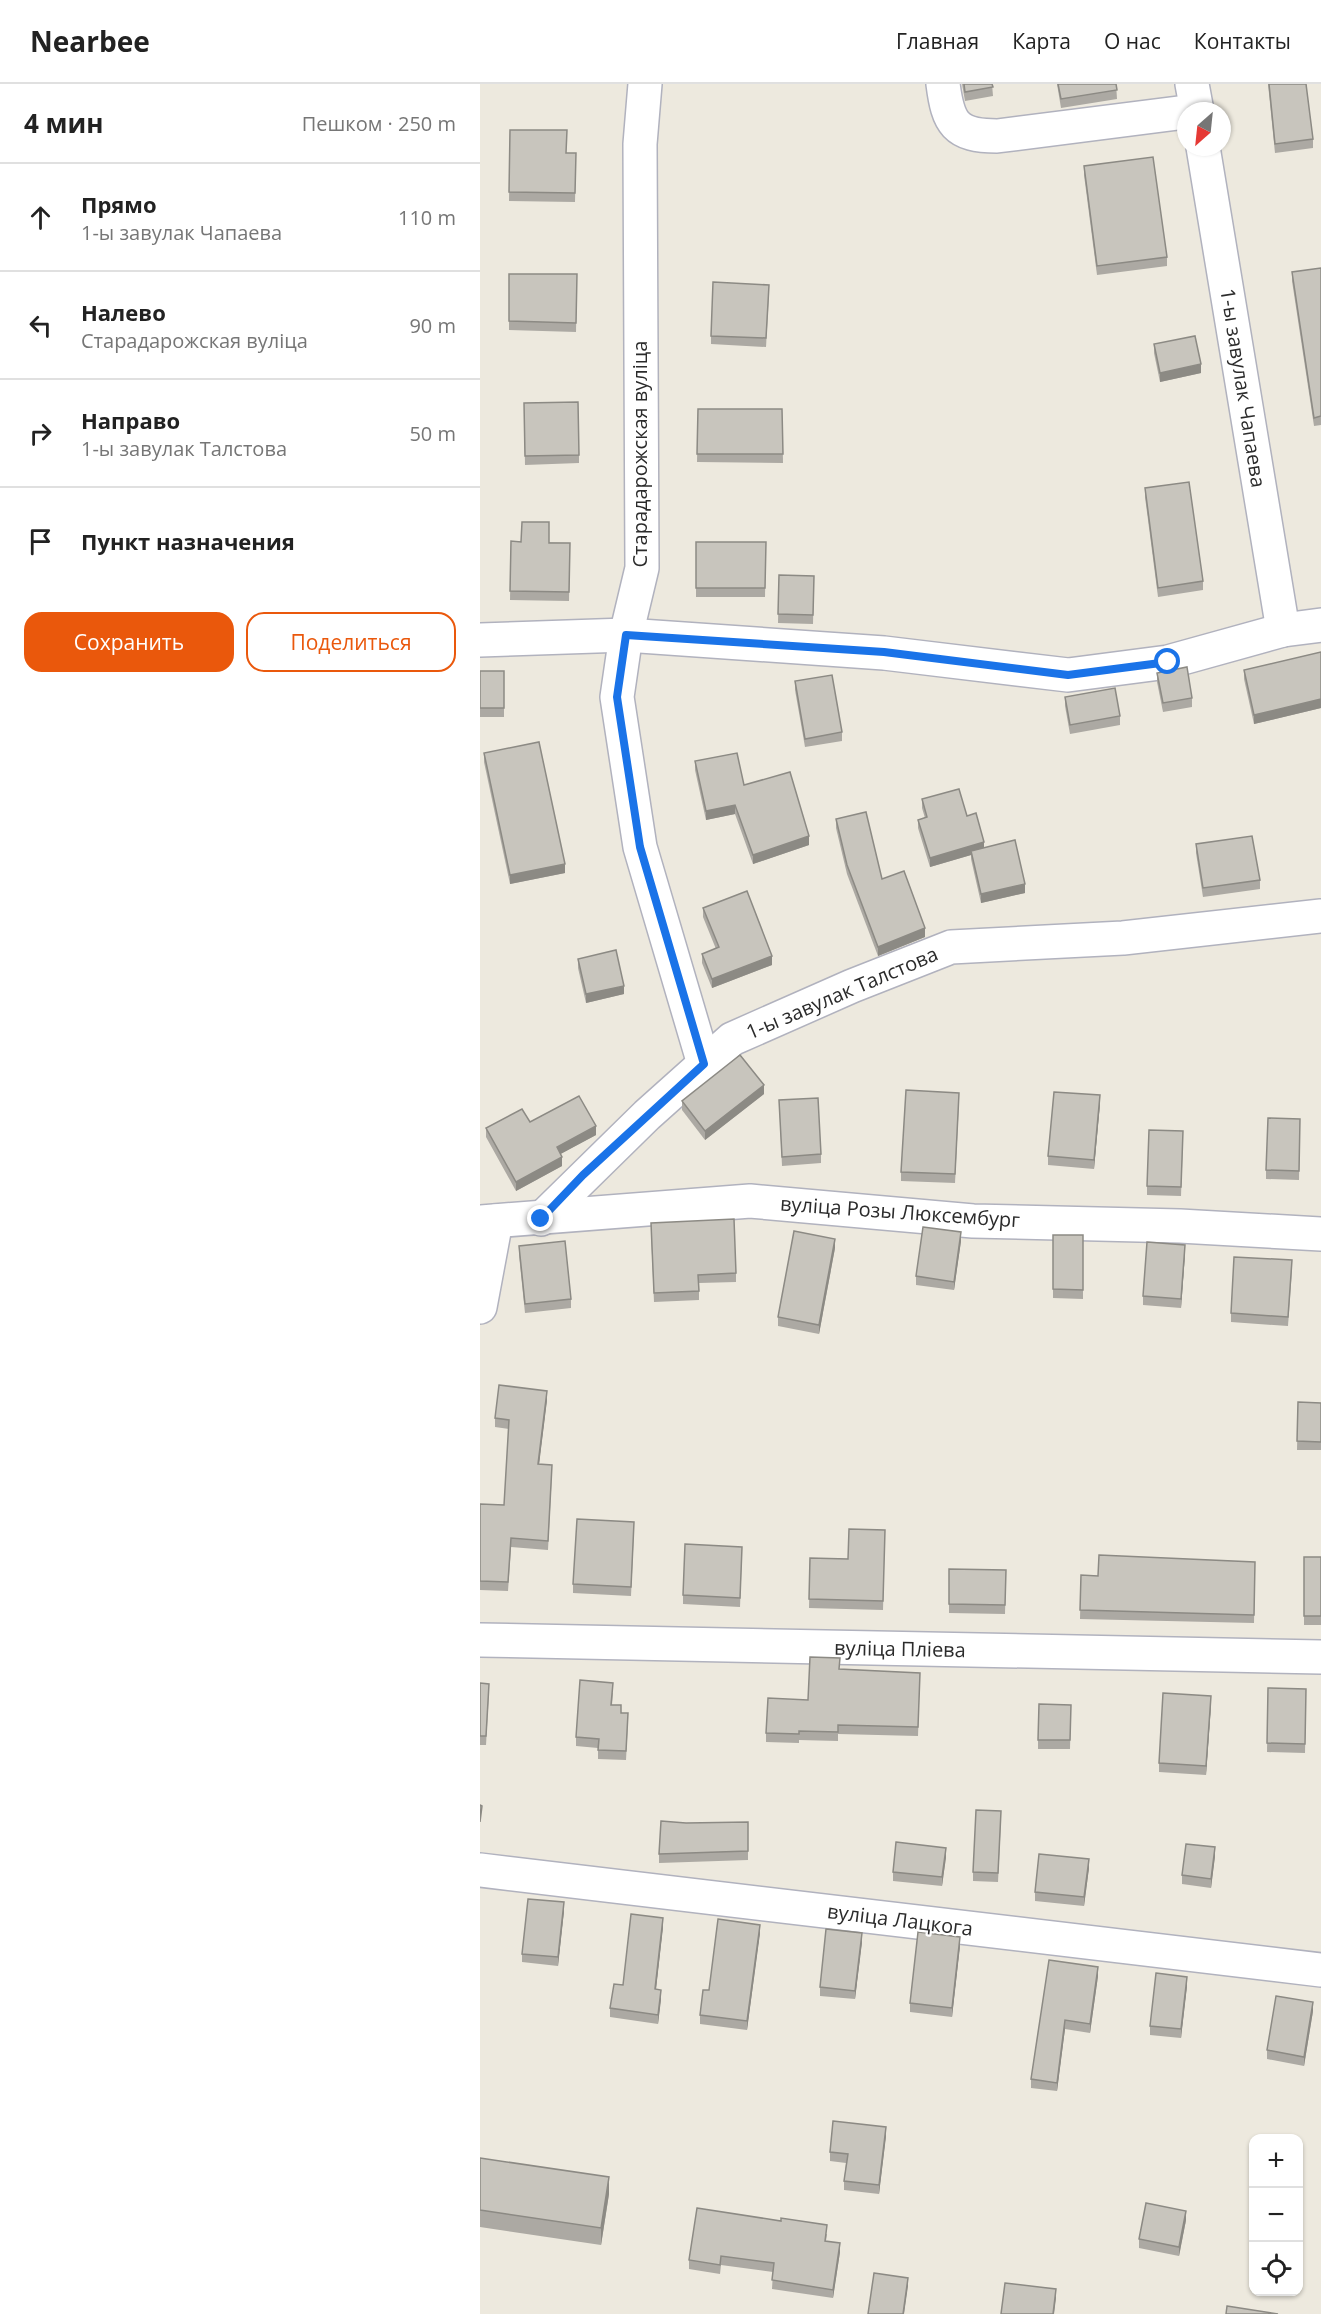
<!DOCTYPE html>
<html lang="ru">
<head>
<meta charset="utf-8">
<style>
	body { margin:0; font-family:"Open Sans",sans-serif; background:#f2f2f2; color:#222 }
	.controls { position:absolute; right:18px; bottom:18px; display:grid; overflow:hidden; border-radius:12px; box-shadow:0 2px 4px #0004 }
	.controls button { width:54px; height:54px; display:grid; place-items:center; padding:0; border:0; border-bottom:2px solid #e0e0e0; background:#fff; color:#222; font:30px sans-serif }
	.compass { position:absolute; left:697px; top:18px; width:54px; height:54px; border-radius:50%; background:#fff; box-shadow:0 2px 4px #0004; rotate:207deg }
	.stop { position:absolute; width:18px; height:18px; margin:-14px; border:4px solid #1a73e8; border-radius:50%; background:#fff }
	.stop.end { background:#1a73e8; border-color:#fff; box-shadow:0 2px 6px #0008 }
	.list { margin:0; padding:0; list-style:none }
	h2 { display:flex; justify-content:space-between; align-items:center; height:78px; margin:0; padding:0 24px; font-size:26px }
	h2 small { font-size:20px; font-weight:400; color:#767676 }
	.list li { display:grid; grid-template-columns:39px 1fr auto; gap:18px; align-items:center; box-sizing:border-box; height:108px; padding:0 24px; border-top:2px solid #e0e0e0 }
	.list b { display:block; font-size:22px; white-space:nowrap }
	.list p { margin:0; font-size:20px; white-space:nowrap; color:#767676 }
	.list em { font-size:20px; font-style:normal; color:#767676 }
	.actions { display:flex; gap:12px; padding:18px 24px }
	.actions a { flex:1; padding:14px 0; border:2px solid #ea580c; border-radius:18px; text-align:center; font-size:21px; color:#ea580c }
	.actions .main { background:#ea580c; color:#fff }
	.icon { flex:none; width:33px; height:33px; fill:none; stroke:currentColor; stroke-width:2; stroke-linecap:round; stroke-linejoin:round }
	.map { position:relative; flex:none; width:841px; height:2230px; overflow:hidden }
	header { display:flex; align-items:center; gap:36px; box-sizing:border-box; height:84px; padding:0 30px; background:#fff; border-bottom:2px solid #e0e0e0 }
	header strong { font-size:28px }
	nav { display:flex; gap:33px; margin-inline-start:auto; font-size:21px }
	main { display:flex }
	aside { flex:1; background:#fff }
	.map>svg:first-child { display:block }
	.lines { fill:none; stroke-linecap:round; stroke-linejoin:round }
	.minor-casing { stroke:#b1b2be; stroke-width:36 }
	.minor { stroke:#fff; stroke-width:33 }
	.wall { fill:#aca9a3 }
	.shaded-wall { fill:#8c8a84 }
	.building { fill:#c8c5bd; stroke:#8c8a84; stroke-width:1.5 }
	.route { stroke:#1a73e8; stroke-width:8 }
	.labels { text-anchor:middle; stroke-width:4.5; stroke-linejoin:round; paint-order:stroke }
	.street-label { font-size:20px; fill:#2b2b2b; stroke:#fff }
</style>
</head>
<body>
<header>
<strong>Nearbee</strong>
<nav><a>Главная</a><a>Карта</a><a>О нас</a><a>Контакты</a></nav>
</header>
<main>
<aside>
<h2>4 мин<small>Пешком · 250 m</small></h2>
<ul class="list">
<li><svg class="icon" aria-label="ahead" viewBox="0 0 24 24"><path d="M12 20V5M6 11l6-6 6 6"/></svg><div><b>Прямо</b><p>1-ы завулак Чапаева</p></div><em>110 m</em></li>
<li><svg class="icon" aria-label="left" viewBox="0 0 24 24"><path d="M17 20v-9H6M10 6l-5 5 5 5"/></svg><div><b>Налево</b><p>Старадарожская вуліца</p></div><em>90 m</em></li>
<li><svg class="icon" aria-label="right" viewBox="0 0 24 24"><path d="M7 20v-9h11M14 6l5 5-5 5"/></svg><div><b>Направо</b><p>1-ы завулак Талстова</p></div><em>50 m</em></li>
<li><svg class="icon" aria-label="arrive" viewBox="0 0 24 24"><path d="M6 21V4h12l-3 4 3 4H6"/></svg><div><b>Пункт назначения</b></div></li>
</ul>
<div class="actions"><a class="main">Сохранить</a><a>Поделиться</a></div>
</aside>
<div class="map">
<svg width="841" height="2230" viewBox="0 0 841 2230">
	<rect width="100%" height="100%" fill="#ede9de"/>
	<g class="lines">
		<defs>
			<g id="minor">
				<path d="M165 0 160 60 162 484 146 551 137 613 160 763 224 980"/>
				<path d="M463 0C468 39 475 52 517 52L706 28"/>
				<path d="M712 0 717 27"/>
				<path d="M723 63 803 546"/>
				<path d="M0 556 146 551 404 569 588 591 688 578 803 546 841 541"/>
				<path d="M61 1135 167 1031 252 955 372 902 471 863 643 854 841 832"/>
				<path d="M0 1138 270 1117 493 1137 700 1142 841 1150"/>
				<path d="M0 1223 16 1137"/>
				<path d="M0 1556 841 1573"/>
				<path d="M0 1786 841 1886"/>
			</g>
		</defs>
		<!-- minor casing -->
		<use href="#minor" class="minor-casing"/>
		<!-- minor -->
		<use href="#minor" class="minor"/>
	</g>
	<!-- wall -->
	<g class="wall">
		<path d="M482 0H512L513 12 485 17Z"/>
		<path d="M577 0H636L637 15 581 24Z"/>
		<path d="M788 0H826L833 55V64L795 69Z"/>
		<path d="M30 46 86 69H96L95 118 29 117Z"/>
		<path d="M604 82 687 173V182L617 191 604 91Z"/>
		<path d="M841 184V341L834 342 812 197V188Z"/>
		<path d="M97 190 96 248 29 246V237Z"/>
		<path d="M289 210 286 263 231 260V252Z"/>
		<path d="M674 260 721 289 680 298 674 269Z"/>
		<path d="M44 319 99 371V379L45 381Z"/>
		<path d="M218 325H302L303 379 217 378Z"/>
		<path d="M665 404 723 497V506L678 513 665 413Z"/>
		<path d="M31 457 90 459 89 517 30 516Z"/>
		<path d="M216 458H286L285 513H216Z"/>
		<path d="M299 491 334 492 333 540 298 539Z"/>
		<path d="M841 568V624L774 640 764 595V586Z"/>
		<rect x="0" y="587" width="24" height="46"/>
		<path d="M677 589 712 614V623L683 628 677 598Z"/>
		<path d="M315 597 362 648V657L325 663 315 606Z"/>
		<path d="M585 613 640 632V641L590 650 585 622Z"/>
		<path d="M4 669 85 789 30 800 4 678Z"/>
		<path d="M215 677 264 701 329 761 273 780 255 730 226 736 215 686Z"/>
		<path d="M442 715 487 732 504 763 545 809 501 819 491 775V771L450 783 438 744V736L445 734 442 724Z"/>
		<path d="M356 735 445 853 398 872 367 790 356 744Z"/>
		<path d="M716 760 780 796V805L723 813 716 769Z"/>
		<path d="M223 824 292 881 232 904 222 879V870L236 865 223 833Z"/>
		<path d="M98 875 144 910 106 919 98 884Z"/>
		<path d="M284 1010 225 1056 202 1026V1017Z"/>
		<path d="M299 1016 341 1070V1079L302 1082Z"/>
		<path d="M479 1018 475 1099 421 1097V1088Z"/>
		<path d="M620 1020 614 1085 568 1081V1072Z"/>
		<path d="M820 1035 819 1096 786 1095V1086Z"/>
		<path d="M50 1038 116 1051 80 1070 82 1082 36 1107 6 1053V1044Z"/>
		<path d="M703 1056 701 1112 667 1111V1102Z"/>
		<path d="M171 1148 256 1189V1198L219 1199V1216L174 1218Z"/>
		<path d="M573 1151H603V1215L573 1214Z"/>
		<path d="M481 1157 474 1206 436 1201V1192Z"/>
		<path d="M39 1162 91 1215V1224L45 1229 39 1171Z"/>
		<path d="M355 1164 339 1250 298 1242V1233Z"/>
		<path d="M705 1170 701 1224 663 1221V1212Z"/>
		<path d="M812 1185 808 1242 751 1238V1229Z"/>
		<path d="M67 1316 59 1380 72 1389 68 1466 31 1463 28 1507 0 1506V1420L24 1421 29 1345 15 1343V1334Z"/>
		<path d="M818 1318 841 1319V1366H817Z"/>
		<path d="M405 1446 403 1526 329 1524 330 1474 368 1475Z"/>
		<path d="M154 1447 151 1512 93 1509V1500Z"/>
		<path d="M262 1472 260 1523 203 1520V1511Z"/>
		<rect x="824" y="1473" width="17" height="68"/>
		<path d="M775 1478 774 1539 600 1535 601 1491 618 1492Z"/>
		<path d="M526 1486 525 1530 469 1529V1520Z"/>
		<path d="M360 1585 440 1589 438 1652 358 1650V1657L319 1656V1659L286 1658V1649L328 1616Z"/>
		<path d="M0 1599 9 1608 6 1661H0Z"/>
		<path d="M788 1604 826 1605 825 1669 787 1668Z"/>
		<path d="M133 1608 132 1621 141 1629 148 1638 146 1676 118 1675V1664L96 1662V1653Z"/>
		<path d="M591 1621 590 1665H558V1656Z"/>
		<path d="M731 1621 726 1691 679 1688V1679Z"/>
		<path d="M521 1736 518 1798 493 1797V1788Z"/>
		<path d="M268 1738V1776L179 1779V1770Z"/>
		<path d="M735 1772 731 1804 702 1800V1791Z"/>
		<path d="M466 1773 462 1802 413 1797V1788Z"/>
		<path d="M609 1784 604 1822 555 1817V1808Z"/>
		<path d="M84 1827 78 1882 42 1878V1870Z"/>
		<path d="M183 1843 176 1905 181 1915 178 1940 130 1933V1924L143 1901Z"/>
		<path d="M280 1849 267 1946 220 1940V1931L229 1906Z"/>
		<path d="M382 1858 375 1915 340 1912V1903Z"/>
		<path d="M480 1862 472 1933 430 1928V1919Z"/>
		<path d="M569 1876 618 1892 610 1949 585 1945 577 2007 551 2004V1995Z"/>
		<path d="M707 1902 701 1954 670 1951V1942Z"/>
		<path d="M833 1927 824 1982 787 1975V1966Z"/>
		<path d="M406 2052 399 2110 364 2106V2097L366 2079 350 2077V2068Z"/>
		<path d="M0 2074 129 2110 121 2161 0 2143Z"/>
		<path d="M706 2136 699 2172 659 2164V2155Z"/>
		<path d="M347 2150 346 2157 360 2168 353 2214 292 2205 293 2188 241 2181 240 2190 209 2185V2176Z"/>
	</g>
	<!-- shaded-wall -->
	<g class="shaded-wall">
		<path d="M721 280V289L680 298V289Z"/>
		<path d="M841 615V624L774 640V631Z"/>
		<path d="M255 721V730L226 736V727Z"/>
		<path d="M329 752V761L273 780V771Z"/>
		<path d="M504 758V767H491V771L450 783V774Z"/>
		<path d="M85 780V789L30 800V791Z"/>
		<path d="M545 800V809L501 819V810Z"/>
		<path d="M445 844V853L398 872V863Z"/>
		<path d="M292 872V881L232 904V895Z"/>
		<path d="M144 902V910L106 919V910Z"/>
		<path d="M284 1001V1010L225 1056V1047Z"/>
		<path d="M620 1011V1020L614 1085V1076Z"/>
		<path d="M116 1042V1051L77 1072V1063Z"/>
		<path d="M82 1073V1082L36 1107V1098Z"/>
		<path d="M481 1148V1157L474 1206V1198Z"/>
		<path d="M355 1155V1164L339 1250V1241Z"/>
		<path d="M705 1161V1170L701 1224V1215Z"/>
		<path d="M67 1307V1316L58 1389V1380Z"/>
		<path d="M731 1612V1621L726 1691V1682Z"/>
		<path d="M735 1763V1772L731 1804V1795Z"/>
		<path d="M466 1764V1773L462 1802V1793Z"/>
		<path d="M609 1775V1784L604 1822V1813Z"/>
		<path d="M84 1818V1827L78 1882V1873Z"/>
		<path d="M183 1834V1843L175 1914V1905Z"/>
		<path d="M280 1841V1849L267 1946V1937Z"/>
		<path d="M382 1849V1858L375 1915V1907Z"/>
		<path d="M480 1853V1862L472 1933V1924Z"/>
		<path d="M618 1883V1892L610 1949V1940Z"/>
		<path d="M707 1893V1902L701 1954V1945Z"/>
		<path d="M181 1906V1915L178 1940V1931Z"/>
		<path d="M833 1918V1927L824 1982V1973Z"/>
		<path d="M585 1936V1945L577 2007V1999Z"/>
		<path d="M406 2043V2052L399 2110V2101Z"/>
		<path d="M129 2093V2110L121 2161V2144Z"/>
		<path d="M706 2127V2136L699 2172V2163Z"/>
		<path d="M360 2159V2168L353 2214V2206Z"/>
		<path d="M428 2194V2202L424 2230H423Z"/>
		<path d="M576 2205V2214L574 2230H573Z"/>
	</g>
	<!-- building -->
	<g class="building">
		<path d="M484 0H512L513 3 485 8Z"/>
		<path d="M578 0H636L637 6 581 15Z"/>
		<path d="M789 0H826L833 55 795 60Z"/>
		<path d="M30 46H87L86 69H96L95 109 29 108Z"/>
		<path d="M673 73 687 173 617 182 604 82Z"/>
		<path d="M841 184V332L834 334 812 188Z"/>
		<path d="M29 190H97L96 239 29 237Z"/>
		<path d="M233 198 289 201 286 254 231 252Z"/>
		<path d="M715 252 721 280 680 289 674 260Z"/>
		<path d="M98 318 99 371 45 372 44 319Z"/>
		<path d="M218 325H302L303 370H217Z"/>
		<path d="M709 398 723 497 678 504 665 404Z"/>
		<path d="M42 438H69V459H90L89 508 30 507 31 457 41 458Z"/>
		<path d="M216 458H286L285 504H216Z"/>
		<path d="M299 491 334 492 333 531 298 530Z"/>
		<path d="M841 568V615L774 631 764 586Z"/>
		<path d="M707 583 712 614 683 619 677 589Z"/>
		<rect x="0" y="587" width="24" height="37"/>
		<path d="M352 591 362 648 325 655 315 597Z"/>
		<path d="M635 604 640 632 590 641 585 613Z"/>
		<path d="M59 658 85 780 30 791 4 669Z"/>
		<path d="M257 669 264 701 310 688 329 752 273 771 255 721 226 727 215 677Z"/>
		<path d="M479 705 487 732 496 729 504 758 450 774 438 736 447 733 442 715Z"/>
		<path d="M386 728 402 795 424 787 445 844 398 863 367 781 356 735Z"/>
		<path d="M772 752 780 796 723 804 716 760Z"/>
		<path d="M535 756 545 800 501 810 491 767Z"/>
		<path d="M267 807 292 872 232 895 222 870 239 863 223 824Z"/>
		<path d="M136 866 144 902 106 910 98 875Z"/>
		<path d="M260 971 284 1001 225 1047 202 1017Z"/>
		<path d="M426 1006 479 1009 475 1090 421 1088Z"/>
		<path d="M574 1008 620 1011 614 1076 568 1072Z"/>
		<path d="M99 1012 116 1042 77 1063 82 1073 36 1098 6 1044 42 1025 50 1038Z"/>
		<path d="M338 1014 341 1070 302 1073 299 1016Z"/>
		<path d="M788 1034 820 1035 819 1087 786 1086Z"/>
		<path d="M669 1046 703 1047 701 1103 667 1102Z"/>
		<path d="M254 1135 256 1189 218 1191 219 1207 174 1209 171 1139Z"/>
		<path d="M443 1143 481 1148 474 1198 436 1192Z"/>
		<path d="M314 1147 355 1155 339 1241 298 1233Z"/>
		<path d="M573 1151H603V1206L573 1205Z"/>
		<path d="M85 1157 91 1215 45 1220 39 1162Z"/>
		<path d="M667 1158 705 1161 701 1215 663 1212Z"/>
		<path d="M754 1173 812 1176 808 1233 751 1229Z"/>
		<path d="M19 1301 67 1307 58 1380 72 1381 68 1457 31 1454 28 1498 0 1497V1420L24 1421 29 1336 15 1334Z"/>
		<path d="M818 1318 841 1319V1358L817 1357Z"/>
		<path d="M97 1435 154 1438 151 1503 93 1500Z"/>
		<path d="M369 1445 405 1446 403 1517 329 1515 330 1474 368 1475Z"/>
		<path d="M205 1460 262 1463 260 1514 203 1511Z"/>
		<path d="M619 1471 775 1478 774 1531 600 1526 601 1491 618 1492Z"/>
		<rect x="824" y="1473" width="17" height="59"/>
		<path d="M469 1485 526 1486 525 1521 469 1520Z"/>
		<path d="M330 1573 360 1574 359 1585 440 1589 438 1643 358 1641V1648L319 1647V1650L286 1649 288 1614 328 1616Z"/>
		<path d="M100 1596 133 1599 131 1621H141V1629H148L146 1667 118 1666 119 1655 96 1653Z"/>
		<path d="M0 1599 9 1600 6 1652H0Z"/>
		<path d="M788 1604 826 1605 825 1660 787 1659Z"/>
		<path d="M683 1609 731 1612 726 1682 679 1679Z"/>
		<path d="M559 1620 591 1621 590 1656H558Z"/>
		<path d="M0 1721 2 1722 0 1738Z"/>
		<path d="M496 1726 521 1727 518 1789 493 1788Z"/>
		<path d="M181 1737 206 1739 268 1738V1767L179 1770Z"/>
		<path d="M416 1758 466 1764 462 1793 413 1788Z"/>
		<path d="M706 1760 735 1763 731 1795 702 1791Z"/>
		<path d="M559 1770 609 1775 604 1813 555 1808Z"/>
		<path d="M48 1815 84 1818 78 1873 42 1870Z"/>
		<path d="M151 1830 183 1834 175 1905 181 1906 178 1931 130 1924 134 1900 143 1901Z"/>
		<path d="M238 1835 280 1841 267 1937 220 1931 223 1906H229Z"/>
		<path d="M346 1845 382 1849 375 1907 340 1903Z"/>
		<path d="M438 1848 480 1853 472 1924 430 1919Z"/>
		<path d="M569 1876 618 1883 610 1940 585 1936 577 1999 551 1995Z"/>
		<path d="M676 1889 707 1893 701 1945 670 1942Z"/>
		<path d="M796 1912 833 1918 824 1973 787 1966Z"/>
		<path d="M353 2037 406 2043 399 2101 364 2097 368 2070 350 2068Z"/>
		<path d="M0 2074 129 2093 121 2144 0 2126Z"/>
		<path d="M666 2119 706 2127 699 2163 659 2155Z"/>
		<path d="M217 2124 301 2137V2134L347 2141 345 2157 360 2159 353 2206 292 2196 294 2179 241 2172 240 2181 209 2176Z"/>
		<path d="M394 2189 428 2194 423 2230H388Z"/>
		<path d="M525 2199 576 2205 573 2230H521Z"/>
		<path d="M747 2222 798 2230H746Z"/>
	</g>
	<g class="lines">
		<!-- route -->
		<path class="route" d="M61 1135 103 1091 224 980 160 763 137 613 146 551 404 568 588 591 688 578"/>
	</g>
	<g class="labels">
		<!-- street labels -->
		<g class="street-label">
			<text transform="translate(763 304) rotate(81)" y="7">1-ы завулак Чапаева</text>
			<text transform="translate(160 370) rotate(-90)" y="7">Старадарожская вуліца</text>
			<text transform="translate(362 909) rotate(-23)" y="7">1-ы завулак Талстова</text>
			<text transform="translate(420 1128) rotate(4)" y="7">вуліца Розы Люксембург</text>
			<text transform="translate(420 1565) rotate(1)" y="7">вуліца Пліева</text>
			<text transform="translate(420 1836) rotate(7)" y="7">вуліца Лацкога</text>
		</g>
	</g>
</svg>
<div class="controls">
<button>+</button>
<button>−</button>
<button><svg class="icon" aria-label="locate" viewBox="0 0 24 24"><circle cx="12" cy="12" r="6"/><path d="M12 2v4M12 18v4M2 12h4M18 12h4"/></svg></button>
</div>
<svg class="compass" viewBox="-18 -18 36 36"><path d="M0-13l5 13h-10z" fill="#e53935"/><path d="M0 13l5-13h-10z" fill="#767676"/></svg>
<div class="stop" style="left:688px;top:578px"></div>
<div class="stop end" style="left:61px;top:1135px"></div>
</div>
</main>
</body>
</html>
